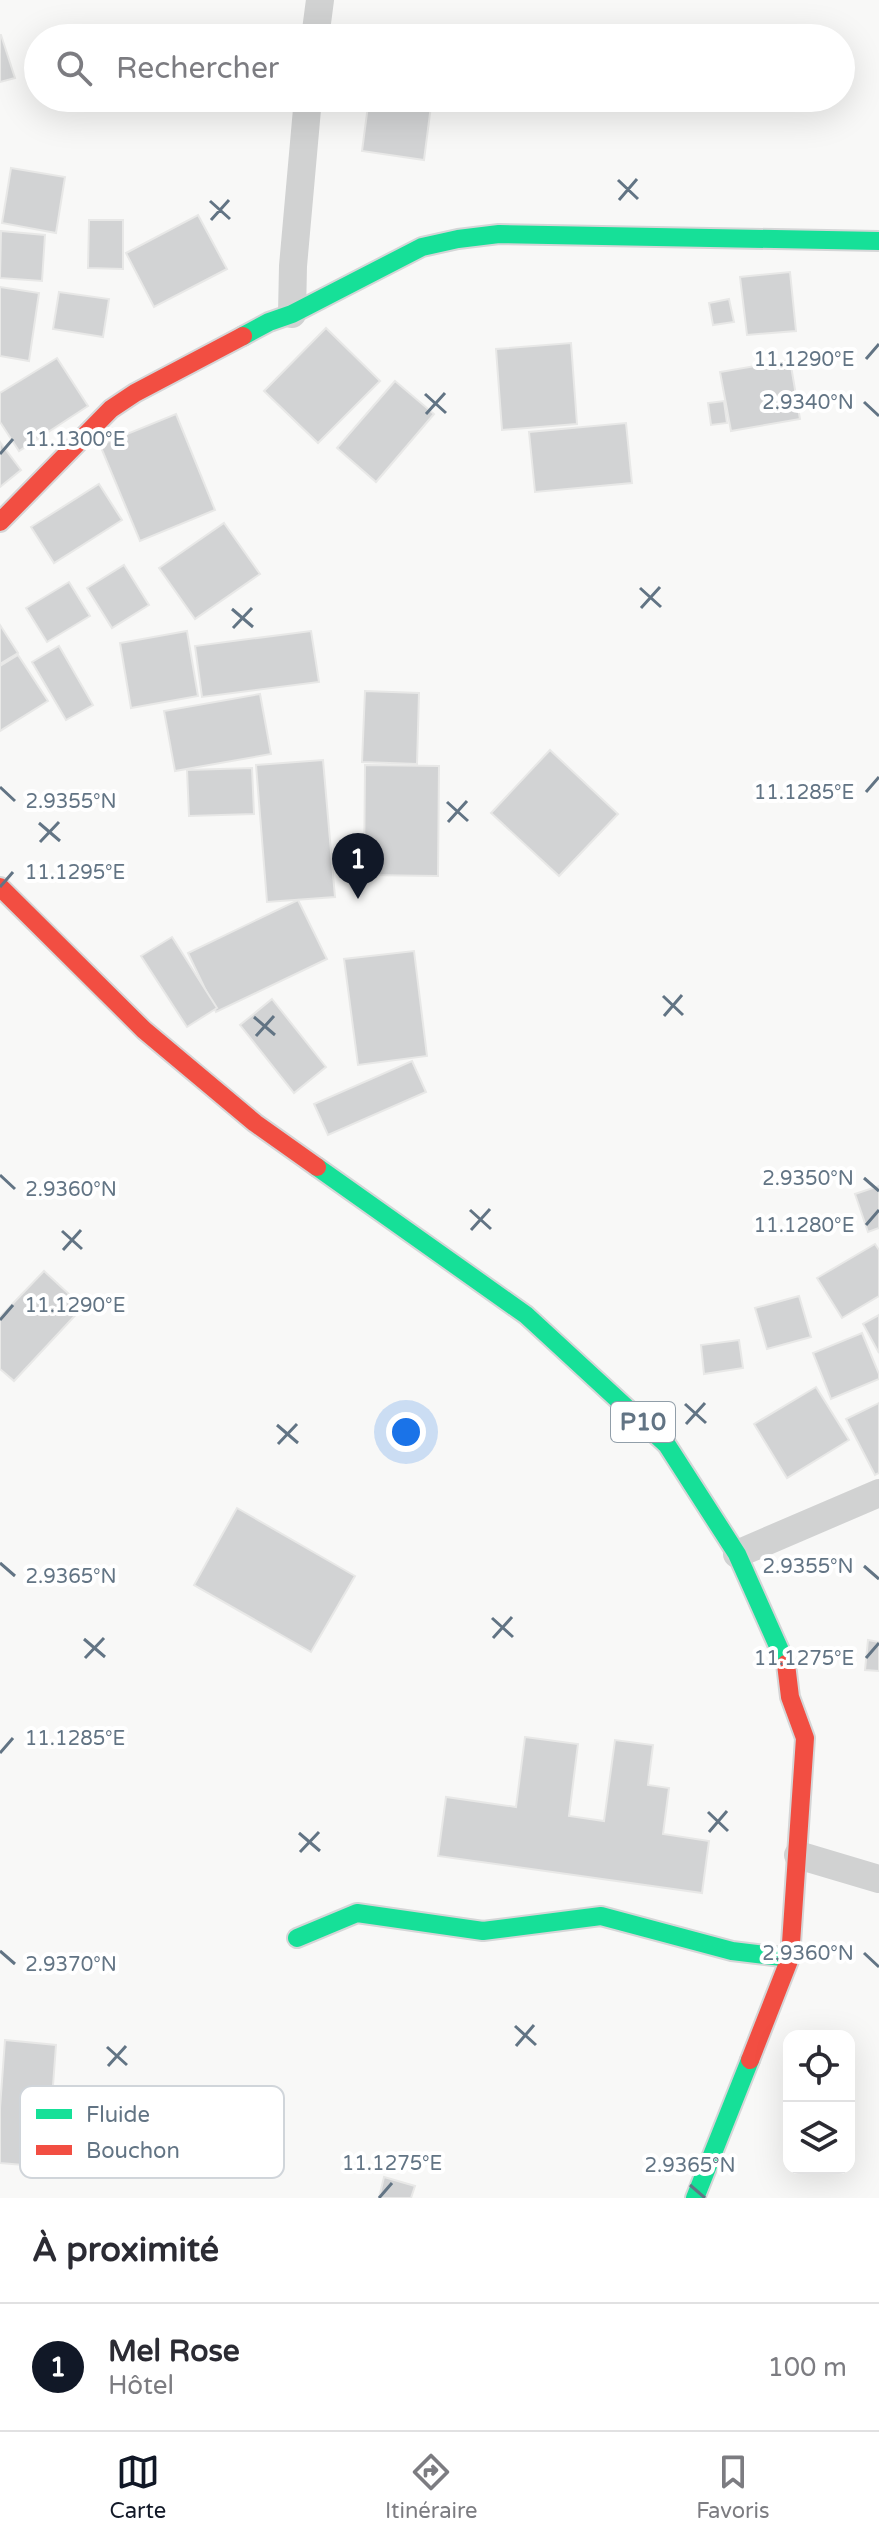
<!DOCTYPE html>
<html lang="fr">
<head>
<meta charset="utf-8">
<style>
	body { margin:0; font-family:"Varela Round",sans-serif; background:#f7f7f7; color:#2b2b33 }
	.controls { position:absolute; right:24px; bottom:24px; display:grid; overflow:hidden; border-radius:16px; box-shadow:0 8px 32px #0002 }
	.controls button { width:72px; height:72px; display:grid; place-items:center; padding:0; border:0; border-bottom:2px solid #e1e1e2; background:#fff; color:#2b2b33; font:40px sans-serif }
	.you { position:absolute; left:406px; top:1432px; width:28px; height:28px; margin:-20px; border:6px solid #fff; border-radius:50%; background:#1a73e8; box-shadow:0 0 0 12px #1a73e833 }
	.badge { display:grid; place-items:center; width:52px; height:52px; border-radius:50%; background:#111827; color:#fff; font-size:26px; font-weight:700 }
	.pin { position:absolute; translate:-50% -66px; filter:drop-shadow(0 2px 4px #0008) }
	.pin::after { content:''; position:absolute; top:42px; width:28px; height:24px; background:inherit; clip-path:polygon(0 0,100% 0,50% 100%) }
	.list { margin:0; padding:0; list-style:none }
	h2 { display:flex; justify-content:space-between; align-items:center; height:104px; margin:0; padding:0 32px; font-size:34px }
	h2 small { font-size:26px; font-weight:400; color:#7c7c81 }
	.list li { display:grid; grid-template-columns:52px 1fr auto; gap:24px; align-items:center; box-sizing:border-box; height:128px; padding:0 32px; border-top:2px solid #e1e1e2 }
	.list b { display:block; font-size:30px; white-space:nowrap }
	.list p { margin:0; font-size:26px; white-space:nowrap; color:#7c7c81 }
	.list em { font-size:26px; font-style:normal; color:#7c7c81 }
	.icon { flex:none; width:44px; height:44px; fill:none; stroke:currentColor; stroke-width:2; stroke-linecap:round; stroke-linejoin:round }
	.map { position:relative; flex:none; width:879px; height:2198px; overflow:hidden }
	.search { position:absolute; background:#fff; box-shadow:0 8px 32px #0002; left:24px; right:24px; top:24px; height:88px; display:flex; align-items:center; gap:20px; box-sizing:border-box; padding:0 28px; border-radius:44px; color:#7c7c81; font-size:30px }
	.sheet { height:232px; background:#fff }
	nav { display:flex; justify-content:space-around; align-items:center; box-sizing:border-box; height:112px; border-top:2px solid #e1e1e2; background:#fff; font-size:22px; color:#7c7c81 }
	nav a { display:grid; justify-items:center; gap:4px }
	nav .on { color:#111827 }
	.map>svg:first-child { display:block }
	.building { fill:#d2d3d4; stroke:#e8e8e7; stroke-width:2 }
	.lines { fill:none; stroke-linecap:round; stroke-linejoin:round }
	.fast-casing { stroke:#d5d6d7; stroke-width:22 }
	.jam-casing { stroke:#d5d6d7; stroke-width:22 }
	.street { stroke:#d1d2d2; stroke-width:28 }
	.fast { stroke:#16e098; stroke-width:18 }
	.jam { stroke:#f24e42; stroke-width:18 }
	.ticks { fill:none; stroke:#627484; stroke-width:3 }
	.labels { text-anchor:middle; stroke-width:8; stroke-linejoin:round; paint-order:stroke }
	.shield { fill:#fff; stroke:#919ea9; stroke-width:2 }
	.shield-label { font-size:24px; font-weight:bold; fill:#627484 }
	.key { fill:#fff; stroke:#d0d5da; stroke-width:2 }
	.key-label { font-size:22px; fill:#627484 }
	.ticks-label { font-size:20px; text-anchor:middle; fill:#627484; stroke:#fff; stroke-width:8; stroke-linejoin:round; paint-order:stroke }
</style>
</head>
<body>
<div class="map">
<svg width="879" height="2198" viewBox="0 0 879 2198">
	<rect width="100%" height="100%" fill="#f8f8f7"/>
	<!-- building -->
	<g class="building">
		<path d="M1 35 15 78 0 82V35Z"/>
		<path d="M369 98H432L424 160 362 151Z"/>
		<path d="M476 98H500V103L476 102Z"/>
		<path d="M11 168 65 177 56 233 2 223Z"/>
		<path d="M198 215 227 269 154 307 126 253Z"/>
		<path d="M89 220H123V269L88 268Z"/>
		<path d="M1 231 45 235 42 281 0 278Z"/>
		<path d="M790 272 796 331 747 335 740 277Z"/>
		<path d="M0 287 39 293 29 361 0 356Z"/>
		<path d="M59 292 109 299 103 337 53 329Z"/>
		<path d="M729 299 734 322 713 325 709 303Z"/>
		<path d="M326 328 380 381 318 443 264 391Z"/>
		<path d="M571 343 577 424 502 430 496 349Z"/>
		<path d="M57 358 88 406 19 451 0 422V393Z"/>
		<path d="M790 360 800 419 731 431 720 372Z"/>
		<path d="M395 381 434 414 376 482 337 448Z"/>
		<path d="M724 401 727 423 711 425 708 403Z"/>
		<path d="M176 414 215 510 140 541 100 445Z"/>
		<path d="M626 423 632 483 535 492 529 432Z"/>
		<path d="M0 442 21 470 0 487Z"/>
		<path d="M99 484 122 520 54 563 31 527Z"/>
		<path d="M224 523 260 574 195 619 159 568Z"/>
		<path d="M124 565 149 605 112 628 87 588Z"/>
		<path d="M69 582 90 616 47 642 26 608Z"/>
		<path d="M0 625 18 653 0 664Z"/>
		<path d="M187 631 198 696 131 708 120 643Z"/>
		<path d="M311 631 319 682 202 697 195 646Z"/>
		<path d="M59 646 93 705 66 720 32 662Z"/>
		<path d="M18 655 48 701 0 731V666Z"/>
		<path d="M365 691 419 693 417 764 362 762Z"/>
		<path d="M260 694 271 754 175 771 164 711Z"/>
		<path d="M550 750 618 814 559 876 491 813Z"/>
		<path d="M323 760 335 897 267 902 256 765Z"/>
		<path d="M365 765 439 766 438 876 364 875Z"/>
		<path d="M252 768 254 814 189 816 187 770Z"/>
		<path d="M298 900 327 959 216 1012 188 953Z"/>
		<path d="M172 937 217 1008 187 1027 141 956Z"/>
		<path d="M414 951 427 1056 358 1065 344 959Z"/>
		<path d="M272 999 326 1067 294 1093 240 1025Z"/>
		<path d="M412 1061 426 1092 328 1135 314 1104Z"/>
		<path d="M879 1186V1228L868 1232 855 1194Z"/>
		<path d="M875 1244 879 1250V1296L842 1318 817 1278Z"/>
		<path d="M44 1271 83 1307 14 1381 0 1369V1317Z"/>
		<path d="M799 1296 811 1337 767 1349 755 1308Z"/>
		<path d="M879 1315V1353L863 1324Z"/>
		<path d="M862 1333 879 1374V1379L831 1399 813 1353Z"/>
		<path d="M739 1340 743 1368 704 1374 701 1345Z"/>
		<path d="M816 1387 849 1440 787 1478 754 1424Z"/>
		<path d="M879 1403V1473L875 1475 846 1419Z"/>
		<path d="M237 1508 355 1576 311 1652 194 1585Z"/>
		<path d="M868 1640 879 1642V1671L865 1670Z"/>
		<path d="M525 1737 578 1744 569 1816 604 1821 615 1740 653 1745 648 1785 669 1788 663 1834 709 1841 702 1893 438 1856 446 1797 516 1807Z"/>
		<path d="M5 2040 56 2045 47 2167 0 2163V2108Z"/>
		<path d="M384 2177 415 2186 411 2198H379Z"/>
	</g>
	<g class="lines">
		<defs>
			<g id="fast">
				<path d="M243 336 269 322 292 314 422 247 458 239 499 234 879 241"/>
				<path d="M317 1167 526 1315 667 1445 737 1554 786 1664"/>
				<path d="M297 1938 357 1913 483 1931 601 1916 732 1951 790 1958"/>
				<path d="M695 2198 750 2060"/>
			</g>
			<g id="jam">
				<path d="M0 522 111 409 135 393 243 336"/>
				<path d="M0 887 144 1030 255 1123 317 1167"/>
				<path d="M750 2060 790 1958 805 1738 790 1697 786 1664"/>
			</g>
		</defs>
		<!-- fast casing -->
		<use href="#fast" class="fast-casing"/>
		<!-- jam casing -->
		<use href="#jam" class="jam-casing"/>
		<!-- street -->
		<g class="street">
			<path d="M315 38 320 0"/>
			<path d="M292 314 293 266 308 98"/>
			<path d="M737 1554 879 1493"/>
			<path d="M798 1855 879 1879"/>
		</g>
		<!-- fast -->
		<use href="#fast" class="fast"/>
		<!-- jam -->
		<use href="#jam" class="jam"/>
	</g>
	<!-- ticks -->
	<path class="ticks" d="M618 180 638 199M619 200 637 179M210 201 230 219M211 220 229 200M866 359 879 344M425 394 446 413M864 402 879 416M426 414 445 393M0 454 13 439M640 588 661 607M641 608 660 587M232 609 253 627M233 628 252 608M0 787 15 801M866 792 879 777M447 802 468 821M448 822 467 801M39 823 60 841M40 842 59 822M0 887 13 872M663 996 683 1015M664 1016 682 995M254 1017 275 1035M256 1036 274 1016M0 1175 15 1189M864 1178 879 1191M470 1210 491 1229M866 1225 879 1210M471 1230 490 1209M62 1231 82 1249M63 1250 81 1230M0 1320 13 1305M685 1404 706 1423M686 1424 705 1403M277 1425 298 1443M278 1444 297 1424M0 1563 15 1576M864 1566 879 1579M492 1618 513 1637M493 1638 512 1617M84 1639 105 1657M85 1658 104 1638M866 1658 879 1643M0 1753 13 1738M708 1812 728 1831M709 1832 727 1811M299 1833 320 1851M300 1852 319 1832M0 1951 15 1964M864 1953 879 1967M515 2026 536 2045M516 2046 534 2025M107 2047 127 2065M108 2066 126 2046M690 2185 705 2198M379 2198 392 2183"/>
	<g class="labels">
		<!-- shield labels -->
		<rect class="shield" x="611" y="1402" width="64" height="40" rx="6"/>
		<g class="shield-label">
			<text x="643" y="1430">P10</text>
		</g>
	</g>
	<!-- legend -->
	<rect x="20" y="2086" width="264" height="92" rx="12" class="key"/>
	<rect x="36" y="2109" width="36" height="10" fill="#16e098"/>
	<rect x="36" y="2145" width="36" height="10" fill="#f24e42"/>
	<g class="key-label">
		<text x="86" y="2122">Fluide</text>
		<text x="86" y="2158">Bouchon</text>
	</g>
	<g class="ticks-label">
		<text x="804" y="366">11.1290°E</text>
		<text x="808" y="409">2.9340°N</text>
		<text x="75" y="446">11.1300°E</text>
		<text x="804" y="799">11.1285°E</text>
		<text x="71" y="808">2.9355°N</text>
		<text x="75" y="879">11.1295°E</text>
		<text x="808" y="1185">2.9350°N</text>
		<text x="71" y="1196">2.9360°N</text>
		<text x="804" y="1232">11.1280°E</text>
		<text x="75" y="1312">11.1290°E</text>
		<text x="808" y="1573">2.9355°N</text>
		<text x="71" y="1583">2.9365°N</text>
		<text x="804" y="1665">11.1275°E</text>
		<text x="75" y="1745">11.1285°E</text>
		<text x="808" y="1960">2.9360°N</text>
		<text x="71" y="1971">2.9370°N</text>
		<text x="392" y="2170">11.1275°E</text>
		<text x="690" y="2172">2.9365°N</text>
	</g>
</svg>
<div class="controls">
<button><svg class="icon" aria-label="locate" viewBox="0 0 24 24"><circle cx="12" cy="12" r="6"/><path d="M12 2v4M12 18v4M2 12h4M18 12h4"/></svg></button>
<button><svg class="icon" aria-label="layers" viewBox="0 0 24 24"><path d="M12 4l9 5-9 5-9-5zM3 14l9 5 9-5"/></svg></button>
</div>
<div class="you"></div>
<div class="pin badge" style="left:358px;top:899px">1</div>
<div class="search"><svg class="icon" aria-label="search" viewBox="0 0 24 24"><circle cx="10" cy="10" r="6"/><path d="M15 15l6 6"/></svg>Rechercher</div>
</div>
<section class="sheet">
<h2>À proximité<small></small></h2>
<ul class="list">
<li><span class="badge">1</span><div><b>Mel Rose</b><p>Hôtel</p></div><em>100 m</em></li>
</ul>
</section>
<nav>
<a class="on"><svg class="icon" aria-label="map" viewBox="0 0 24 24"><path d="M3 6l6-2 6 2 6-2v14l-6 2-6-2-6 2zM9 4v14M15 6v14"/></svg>Carte</a>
<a><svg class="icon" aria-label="directions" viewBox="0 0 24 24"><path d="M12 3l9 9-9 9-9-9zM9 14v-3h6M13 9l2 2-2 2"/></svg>Itinéraire</a>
<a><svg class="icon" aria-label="saved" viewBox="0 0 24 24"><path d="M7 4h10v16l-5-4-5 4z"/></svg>Favoris</a>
</nav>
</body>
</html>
